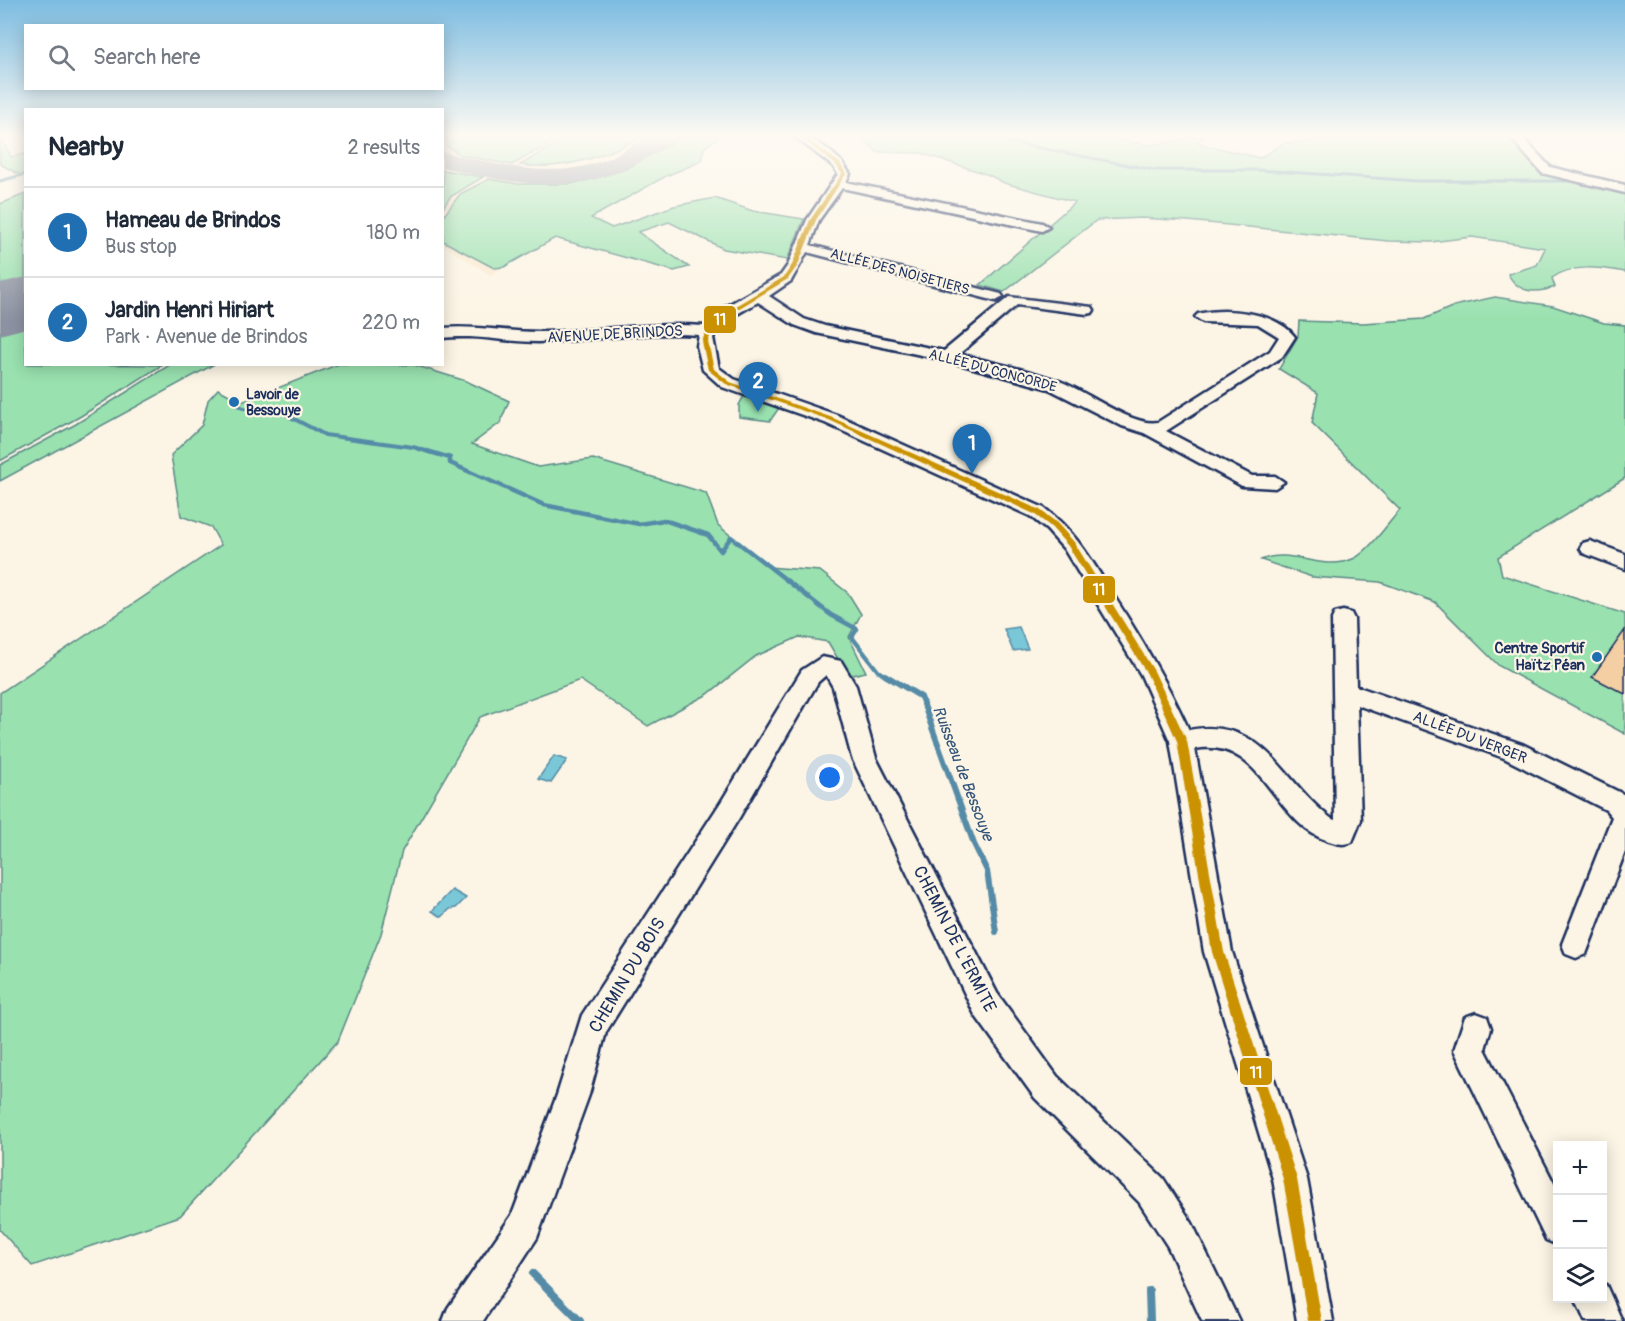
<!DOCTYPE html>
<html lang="en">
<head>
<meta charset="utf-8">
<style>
	body { margin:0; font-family:Pangolin,sans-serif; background:#f6f6f7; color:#1f2937 }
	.controls { position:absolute; right:18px; bottom:18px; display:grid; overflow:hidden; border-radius:0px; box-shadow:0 3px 15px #0003 }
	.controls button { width:54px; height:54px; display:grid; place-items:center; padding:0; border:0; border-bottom:2px solid #e0e1e3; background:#fff; color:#1f2937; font:30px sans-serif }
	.you { position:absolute; left:830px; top:778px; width:21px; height:21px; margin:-15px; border:4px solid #fff; border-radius:50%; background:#1a73e8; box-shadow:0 0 0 9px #1a73e833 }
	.badge { display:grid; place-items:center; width:39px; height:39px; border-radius:50%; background:#1f6fb2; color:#fff; font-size:20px; font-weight:700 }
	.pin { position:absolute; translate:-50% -50px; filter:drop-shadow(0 2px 3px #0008) }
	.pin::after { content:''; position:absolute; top:32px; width:21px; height:18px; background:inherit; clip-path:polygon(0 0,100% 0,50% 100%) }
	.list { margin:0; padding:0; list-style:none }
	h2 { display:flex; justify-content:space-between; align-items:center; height:78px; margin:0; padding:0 24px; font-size:26px }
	h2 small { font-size:20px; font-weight:400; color:#747a83 }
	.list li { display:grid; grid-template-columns:39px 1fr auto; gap:18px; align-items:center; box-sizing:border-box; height:90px; padding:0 24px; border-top:2px solid #e0e1e3 }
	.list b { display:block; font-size:22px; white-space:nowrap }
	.list p { margin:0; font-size:20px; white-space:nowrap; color:#747a83 }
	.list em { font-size:20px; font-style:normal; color:#747a83 }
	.icon { flex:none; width:33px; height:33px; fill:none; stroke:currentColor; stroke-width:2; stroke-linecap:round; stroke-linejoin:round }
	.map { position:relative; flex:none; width:1625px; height:1321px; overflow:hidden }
	.search { position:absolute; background:#fff; box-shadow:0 3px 15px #0003; left:24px; top:24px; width:420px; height:66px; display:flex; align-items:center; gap:15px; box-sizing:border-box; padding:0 21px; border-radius:0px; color:#747a83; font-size:22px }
	.panel { position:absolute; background:#fff; box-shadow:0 3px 15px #0003; left:24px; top:108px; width:420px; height:258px; border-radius:0px }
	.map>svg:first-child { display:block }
	.built { fill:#faead2 }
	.green { fill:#99e1af; stroke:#5a8886; stroke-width:1.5 }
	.water { fill:#7ac8d7; stroke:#548ba7; stroke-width:1.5 }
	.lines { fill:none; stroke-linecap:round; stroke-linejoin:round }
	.stream-far4 { stroke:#548ba7; stroke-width:3 }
	.stream-far3 { stroke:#548ba7; stroke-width:4 }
	.stream-far2 { stroke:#548ba7; stroke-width:4.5 }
	.stream-far1 { stroke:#548ba7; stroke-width:6 }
	.stream { stroke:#548ba7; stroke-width:8 }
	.taxiway { fill:#8c92a2; fill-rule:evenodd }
	.runway { fill:#8c92a2; fill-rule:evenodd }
	.building { fill:#f4cfa4; stroke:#1b2f5e; stroke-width:1.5 }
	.minor-casing { stroke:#1b2f5e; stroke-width:5 }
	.minor { fill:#fcf5e5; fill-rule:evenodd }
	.bus-1-casing { stroke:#fcf5e5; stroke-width:5 }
	.bus-1 { fill:#ca9200; fill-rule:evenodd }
	.poi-dot { fill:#1f6fb2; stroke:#fcf5e5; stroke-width:2 }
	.labels { text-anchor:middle; stroke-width:4.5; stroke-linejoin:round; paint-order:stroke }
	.far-street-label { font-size:14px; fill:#1b2f5e; stroke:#fcf5e5 }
	.far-poi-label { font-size:14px; font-weight:bold; fill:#1b2f5e; stroke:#fcf5e5; text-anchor:start }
	.street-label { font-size:15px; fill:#1b2f5e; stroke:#fcf5e5 }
	.poi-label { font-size:15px; font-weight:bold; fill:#1b2f5e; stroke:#fcf5e5; text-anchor:end }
	.water-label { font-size:16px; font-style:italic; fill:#33557c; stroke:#fcf5e5 }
	.near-street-label { font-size:18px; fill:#1b2f5e; stroke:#fcf5e5 }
	.line-badge { stroke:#fcf5e5; stroke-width:2 }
	.badge-label { font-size:16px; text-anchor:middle; font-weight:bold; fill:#fff }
</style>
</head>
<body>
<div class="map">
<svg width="1625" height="1321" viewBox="0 0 1625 1321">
	<rect width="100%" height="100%" fill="#fcf5e5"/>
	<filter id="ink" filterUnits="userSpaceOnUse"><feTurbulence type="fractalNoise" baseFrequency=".0167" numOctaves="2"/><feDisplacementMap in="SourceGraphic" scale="12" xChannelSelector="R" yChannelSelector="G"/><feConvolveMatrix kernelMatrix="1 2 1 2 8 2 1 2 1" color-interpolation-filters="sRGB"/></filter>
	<g filter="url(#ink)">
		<!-- built -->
		<path class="built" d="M442 136H720L704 148 702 161 666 176 490 275 443 245Z"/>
		<!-- green -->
		<g class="green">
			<path d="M446 136H563L512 165 461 155 447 146Z"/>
			<path d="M570 136H644C603 156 566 171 520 165Z"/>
			<path d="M684 136H720L704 148 702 161 666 176 591 218 612 228 674 206 715 198 753 211 804 219 787 260 724 249 669 222 638 232 689 267 674 271 555 238 504 267 494 268 443 241V217L460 194 489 179 518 184H570L593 179 626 169Z"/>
			<path d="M861 136H1094L1151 145 1205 136 1197 143 1260 158 1284 143 1352 139 1350 136H1507L1544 173 1625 192V272C1602 268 1572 263 1552 278L1555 287C1536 294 1518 293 1508 274L1537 265 1545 248 1472 237 1431 242 1388 241 1188 221 1142 218 1097 220 1004 292 980 285 1075 202 1004 183 989 175 921 153 877 152Z"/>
			<path d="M0 141H3L11 157 25 154V175L22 176 0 164Z"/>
			<path d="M443 170 483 177 450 197 443 208Z"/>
			<path d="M25 194V280L0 291V204Z"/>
			<path d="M1495 297 1553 306 1604 323 1625 325V478L1498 557 1502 575 1625 614V734L1499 666 1435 602 1380 582 1312 577 1261 560C1292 546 1321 574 1355 558 1369 551 1389 522 1400 510L1312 423 1318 393 1279 369 1298 336 1299 321 1363 323 1424 319 1454 306Z"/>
			<path d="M25 319 26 364 162 365 81 416 0 461V331Z"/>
			<path d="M171 364 213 365 0 481V465L76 424Z"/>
			<path d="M339 364 414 365 466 381 509 401 500 423 472 444 538 467 593 459 706 493 718 525 768 567 820 571 848 593 861 614 849 637 866 672 848 676 828 642 799 637 756 656 708 694 648 726 580 680 480 717 402 851 381 934 338 1041 180 1216 32 1266 0 1230V693L221 545 211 527 181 516 171 455 202 425 208 400 218 389 242 402Z"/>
			<path d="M744 396 779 408 770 421 739 417V405Z"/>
		</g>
		<!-- water -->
		<g class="water">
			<path d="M1019 627 1028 649 1013 651 1004 629Z"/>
			<path d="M554 756 567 760 551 783 538 779Z"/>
			<path d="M452 890 466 898 456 908 450 909 442 917 432 911Z"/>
		</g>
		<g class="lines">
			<!-- stream-far4 -->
			<g class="stream-far4">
				<path d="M978 136 1154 170H1259L1418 181H1574L1596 186"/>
				<path d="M0 181 26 174"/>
			</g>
			<!-- stream-far3 -->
			<path class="stream-far3" d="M237 404 243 408 277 410 325 435 413 447 432 453"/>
			<!-- stream-far2 -->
			<path class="stream-far2" d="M427 451 450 458V463L544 505 639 524 664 520 708 535 721 551 731 537 831 615 857 629 852 637 878 671 887 677"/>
			<!-- stream-far1 -->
			<path class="stream-far1" d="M885 675 921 697 974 844 987 871 996 932"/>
			<!-- stream -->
			<g class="stream">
				<path d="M533 1274 580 1321"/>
				<path d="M1149 1291 1150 1321"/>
			</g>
			<!-- taxiway -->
			<path class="taxiway" d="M648 136H678L674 141C656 151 638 165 618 172 559 195 502 181 442 167V152C493 163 548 180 599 162 616 156 632 145 648 136Z"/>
			<!-- runway -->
			<path class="runway" d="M26 277V328L0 335V283Z"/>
		</g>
		<!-- building -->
		<path class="building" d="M1625 630V694L1592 677Z"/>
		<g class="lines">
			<defs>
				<g id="minor">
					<path d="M794 136C816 136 839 156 850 174L846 182 1042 223 1049 227 1042 231 842 188 819 220 810 245 1001 294 1003 297 996 301 807 252 791 281 769 296 804 319 825 326 944 351 1009 297 1092 307 1094 310 1092 313 1087 314 1017 305 959 354C992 363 1029 369 1062 382 1087 392 1133 427 1158 422L1270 351 1279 337 1258 324 1203 322 1195 317 1198 314C1226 307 1277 312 1295 337L1282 357 1166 431 1252 476H1275L1284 482 1275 488 1242 486 1144 433 1122 426 1049 389 945 360 816 333 794 325 758 302 723 322 713 338 719 368 734 379 837 415 1044 508C1075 531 1092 561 1112 593 1142 640 1166 680 1189 730 1266 716 1282 783 1332 819L1335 820 1332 619 1335 613 1343 611 1351 613 1354 619 1356 686 1522 744 1625 795V852L1586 954 1576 958 1566 954 1562 944 1612 817 1606 810 1504 758 1357 705 1361 820 1352 842C1342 846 1336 843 1326 840 1273 822 1262 736 1195 749L1232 952 1307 1179 1333 1321H1297L1273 1179 1204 952 1170 741 1141 675 1064 549 1047 530 1030 516 825 423 722 387 703 370 697 346 699 335C645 331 592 341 538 342 504 342 478 334 442 338V328C477 325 505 332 539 332 594 332 648 322 704 326L723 308 781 275 788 265 807 220 838 174 833 166Z"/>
					<path d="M1509 136H1521L1550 167 1625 185V193L1542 173Z"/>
					<path d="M1590 541 1625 554V569L1583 553 1580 548 1583 543Z"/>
					<path d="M822 657 841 661 856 686 876 758 997 993 1057 1076 1163 1178 1192 1223 1239 1321H1202L1168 1247 1139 1202 1035 1098 975 1015 852 758 833 687 826 675 818 682 739 818 606 1032 589 1095 537 1238 483 1321H443L448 1308 512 1215 557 1095 582 1015 721 802 802 670Z"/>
					<path d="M1476 1013 1487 1017 1491 1028 1485 1049 1558 1191V1245L1546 1240 1454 1050 1465 1017Z"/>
					<path d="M1602 1284 1606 1285 1622 1321H1585L1575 1298H1602Z"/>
				</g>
			</defs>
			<!-- minor casing -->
			<use href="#minor" class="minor-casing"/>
			<!-- minor -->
			<use href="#minor" class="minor"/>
			<defs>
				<path id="bus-1" d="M798 136H803L840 163 846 174 816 220 798 265 788 279 731 313 713 329 708 342 714 369 730 382 833 418 1040 510 1057 523 1074 542 1154 671 1187 741 1224 952 1297 1179 1322 1321H1308L1283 1179 1212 952 1177 741 1147 674 1068 546 1051 527 1034 514 829 420 726 384 708 370 702 342 707 328 727 311 784 277 792 265 810 220 842 174 836 165Z"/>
			</defs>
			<!-- bus-1 casing -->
			<use href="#bus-1" class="bus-1-casing"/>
			<!-- bus-1 -->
			<use href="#bus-1" class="bus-1"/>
		</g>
	</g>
	<!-- sky -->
	<linearGradient id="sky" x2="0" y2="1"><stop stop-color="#7cbce1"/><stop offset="0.42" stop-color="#fefaf3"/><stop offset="1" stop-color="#fefaf3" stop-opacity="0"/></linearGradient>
	<rect width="1625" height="321" fill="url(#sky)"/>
	<!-- markers -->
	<g class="poi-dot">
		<circle cx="234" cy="402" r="6"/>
		<circle cx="1597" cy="657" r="6"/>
	</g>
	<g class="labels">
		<!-- far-street labels -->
		<g class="far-street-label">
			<text transform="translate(900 271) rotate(15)" y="5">ALLÉE DES NOISETIERS</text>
			<text transform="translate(993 370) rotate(15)" y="5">ALLÉE DU CONCORDE</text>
		</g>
		<!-- far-poi labels -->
		<g class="far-poi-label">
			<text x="246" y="399">Lavoir de<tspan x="246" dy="16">Bessouye</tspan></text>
		</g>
		<!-- street labels -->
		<g class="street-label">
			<text transform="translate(615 334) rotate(-3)" y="5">AVENUE DE BRINDOS</text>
			<text transform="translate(1470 737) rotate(21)" y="5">ALLÉE DU VERGER</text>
		</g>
		<!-- poi labels -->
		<g class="poi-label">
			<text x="1585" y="653">Centre Sportif<tspan x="1585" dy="17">Haïtz Péan</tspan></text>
		</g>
		<!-- water labels -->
		<g class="water-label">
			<text transform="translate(964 773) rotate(69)" y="6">Ruisseau de Bessouye</text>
		</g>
		<!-- near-street labels -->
		<g class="near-street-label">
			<text transform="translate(955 939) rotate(63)" y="6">CHEMIN DE L'ERMITE</text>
			<text transform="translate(627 975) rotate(-59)" y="6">CHEMIN DU BOIS</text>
		</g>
	</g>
	<g class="line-badge">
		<rect x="703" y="305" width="34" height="29" rx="6" fill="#ca9200"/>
		<rect x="1082" y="575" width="34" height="29" rx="6" fill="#ca9200"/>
		<rect x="1239" y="1057" width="34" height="29" rx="6" fill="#ca9200"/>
	</g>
	<g class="badge-label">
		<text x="720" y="325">11</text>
		<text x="1099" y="595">11</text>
		<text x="1256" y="1078">11</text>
	</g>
</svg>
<div class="controls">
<button>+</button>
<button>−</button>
<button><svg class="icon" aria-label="layers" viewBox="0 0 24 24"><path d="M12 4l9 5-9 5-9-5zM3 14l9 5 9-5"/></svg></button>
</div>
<div class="you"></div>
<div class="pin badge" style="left:972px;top:474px">1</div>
<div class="pin badge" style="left:758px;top:412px">2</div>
<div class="search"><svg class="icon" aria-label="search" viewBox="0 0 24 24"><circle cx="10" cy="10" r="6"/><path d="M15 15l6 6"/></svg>Search here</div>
<section class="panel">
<h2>Nearby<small>2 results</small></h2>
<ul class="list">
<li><span class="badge">1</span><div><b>Hameau de Brindos</b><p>Bus stop</p></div><em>180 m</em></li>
<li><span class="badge">2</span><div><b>Jardin Henri Hiriart</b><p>Park · Avenue de Brindos</p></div><em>220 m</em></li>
</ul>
</section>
</div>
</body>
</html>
